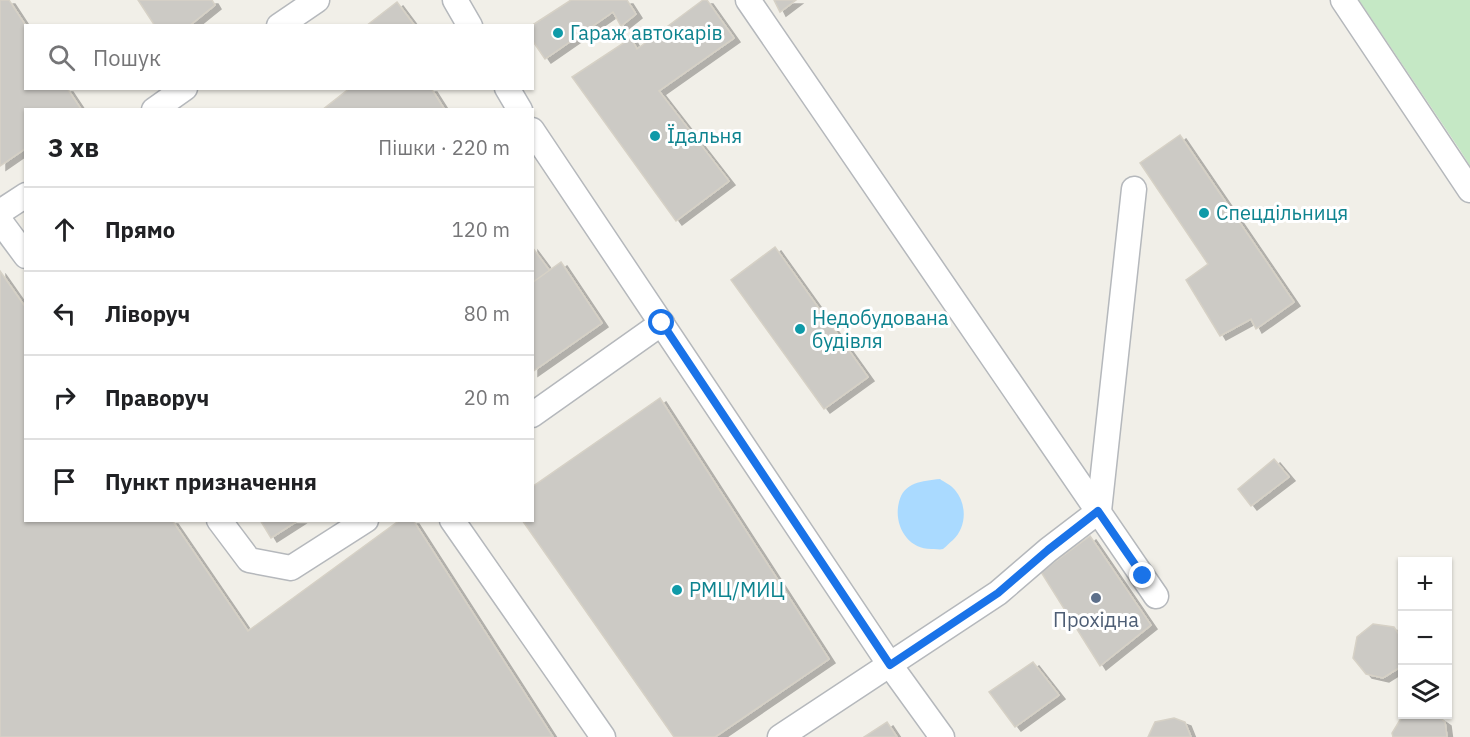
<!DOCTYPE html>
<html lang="uk">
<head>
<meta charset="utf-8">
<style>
	body { margin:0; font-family:"IBM Plex Sans",sans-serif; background:#f2f2f2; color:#202124 }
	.controls { position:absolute; right:18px; bottom:18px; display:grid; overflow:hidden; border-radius:0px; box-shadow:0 2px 4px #0004 }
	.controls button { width:54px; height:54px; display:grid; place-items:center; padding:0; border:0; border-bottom:2px solid #e0e0e0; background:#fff; color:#202124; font:30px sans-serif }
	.stop { position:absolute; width:18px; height:18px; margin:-14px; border:4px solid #1a73e8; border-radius:50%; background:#fff }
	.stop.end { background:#1a73e8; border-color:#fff; box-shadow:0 2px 6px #0008 }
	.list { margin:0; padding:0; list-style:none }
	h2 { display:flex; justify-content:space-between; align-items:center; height:78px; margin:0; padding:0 24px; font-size:26px }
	h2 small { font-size:20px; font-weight:400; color:#757577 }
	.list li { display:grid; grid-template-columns:39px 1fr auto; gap:18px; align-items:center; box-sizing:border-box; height:84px; padding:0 24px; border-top:2px solid #e0e0e0 }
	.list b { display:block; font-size:22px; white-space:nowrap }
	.list em { font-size:20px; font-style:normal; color:#757577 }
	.icon { flex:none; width:33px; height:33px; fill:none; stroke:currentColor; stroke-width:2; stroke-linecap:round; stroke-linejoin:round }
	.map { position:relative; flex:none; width:1470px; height:737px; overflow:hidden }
	.search { position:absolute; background:#fff; box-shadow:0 2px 4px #0004; left:24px; top:24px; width:510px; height:66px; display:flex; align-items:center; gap:15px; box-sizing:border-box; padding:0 21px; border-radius:0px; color:#757577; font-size:22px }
	.panel { position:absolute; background:#fff; box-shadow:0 2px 4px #0004; left:24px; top:108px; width:510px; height:414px; border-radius:0px }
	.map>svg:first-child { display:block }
	.green { fill:#c5e8c5 }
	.water { fill:#aadaff }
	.building { fill:#cccac5; stroke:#d6d1c6; stroke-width:1.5; filter:url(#shadow) }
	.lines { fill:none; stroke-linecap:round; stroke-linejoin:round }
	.minor-casing { stroke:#b5b8bc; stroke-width:27 }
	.minor { stroke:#fff; stroke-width:24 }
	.route { stroke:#1a73e8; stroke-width:8 }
	.culture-dot { fill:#0f9aa8; stroke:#fff; stroke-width:2 }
	.service-dot { fill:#5c6f8a; stroke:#fff; stroke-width:2 }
	.labels { text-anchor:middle; stroke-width:6; stroke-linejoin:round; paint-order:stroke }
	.culture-label { font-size:20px; fill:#0d838f; stroke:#fff; text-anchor:start }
	.service-label { font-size:20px; fill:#4e5e75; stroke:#fff }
</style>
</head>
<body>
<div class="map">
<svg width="1470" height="737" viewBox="0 0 1470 737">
	<defs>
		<filter id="shadow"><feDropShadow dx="6" dy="4" stdDeviation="0" flood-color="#0004"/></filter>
	</defs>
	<rect width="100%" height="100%" fill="#f1efe8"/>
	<!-- green -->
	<path class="green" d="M1359 0H1470V166L1460 150Z"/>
	<!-- water -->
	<path class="water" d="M940 479C944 482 951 485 955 490 967 504 967 527 953 540 950 542 946 547 943 549 940 550 937 549 934 549 908 551 893 525 899 502 904 482 922 481 940 479Z"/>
	<!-- building -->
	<g class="building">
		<path d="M0 0H9L26 26V88H67L81 109 26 110V148L0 166Z"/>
		<path d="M138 0H212L215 5 189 26H155Z"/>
		<path d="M571 0H627L636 14 621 26 613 12 545 59 532 40 531 26Z"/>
		<path d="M703 0H707L734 38 659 91 729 181 676 221 572 77 631 38 637 49Z"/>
		<path d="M774 0H796L780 12Z"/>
		<path d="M397 2 415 26H366Z"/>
		<path d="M350 88H431L445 110H322Z"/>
		<path d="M1180 135 1294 302 1256 329 1251 319 1220 336 1186 280 1208 264 1140 163Z"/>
		<path d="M532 247 550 271 532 283Z"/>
		<path d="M775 247 868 377 824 409 731 280Z"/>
		<path d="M561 262 602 323 532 372V283Z"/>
		<path d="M0 271 26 308V520H172L248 631 400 520H413L553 737H0Z"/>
		<path d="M660 398 829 659 715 737H674L522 520H532V487Z"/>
		<path d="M1274 459 1289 477 1251 506 1238 489Z"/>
		<path d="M260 520H299L271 538Z"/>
		<path d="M1090 536 1151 625 1100 666 1041 572Z"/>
		<path d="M1373 624 1394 627 1402 639V666L1383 678 1366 674 1353 658 1357 637Z"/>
		<path d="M1033 662 1059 695 1015 727 989 692Z"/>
		<path d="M1407 714H1434L1445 722 1447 737H1393L1392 733 1403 715Z"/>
		<path d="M1174 718 1185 722 1191 737H1148L1155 722Z"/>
		<path d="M887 722 897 737H864Z"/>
	</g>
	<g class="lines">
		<defs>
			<g id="minor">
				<path d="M455 0 470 26"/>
				<path d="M748 0 1156 596"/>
				<path d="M1343 0 1470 190"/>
				<path d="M279 26 317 0"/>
				<path d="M507 88 520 110"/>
				<path d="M154 110 185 88"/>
				<path d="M532 130 890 665 942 737"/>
				<path d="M0 212 26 195"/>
				<path d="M0 221 26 256"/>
				<path d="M532 415 662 323"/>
				<path d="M219 520 249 560 291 568 366 520"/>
				<path d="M452 520 603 737"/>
				<path d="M780 737 998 593 1048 550 1099 511 1134 189"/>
			</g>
		</defs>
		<!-- minor casing -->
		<use href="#minor" class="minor-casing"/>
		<!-- minor -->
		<use href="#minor" class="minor"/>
	</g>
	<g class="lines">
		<!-- route -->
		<path class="route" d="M662 323 890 665 998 593 1048 550 1098 511 1143 576"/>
	</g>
	<!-- markers -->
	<g class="culture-dot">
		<circle cx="558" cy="33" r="6"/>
		<circle cx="655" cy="136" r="6"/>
		<circle cx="1204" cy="213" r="6"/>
		<circle cx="800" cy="329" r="6"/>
		<circle cx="677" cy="590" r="6"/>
	</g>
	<circle class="service-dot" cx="1096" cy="598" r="6"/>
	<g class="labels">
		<!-- culture labels -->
		<g class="culture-label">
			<text x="570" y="40">Гараж автокарів</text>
			<text x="667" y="143">Їдальня</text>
			<text x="1216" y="220">Спецдільниця</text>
			<text x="812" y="325">Недобудована<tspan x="812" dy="23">будівля</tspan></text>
			<text x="689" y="597">РМЦ/МИЦ</text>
		</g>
		<!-- service labels -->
		<g class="service-label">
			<text x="1096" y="627">Прохідна</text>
		</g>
	</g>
</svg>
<div class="controls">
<button>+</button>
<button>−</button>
<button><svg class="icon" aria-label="layers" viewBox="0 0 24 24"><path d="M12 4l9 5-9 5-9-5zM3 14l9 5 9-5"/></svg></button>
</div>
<div class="stop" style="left:662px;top:323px"></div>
<div class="stop end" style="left:1143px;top:576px"></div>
<div class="search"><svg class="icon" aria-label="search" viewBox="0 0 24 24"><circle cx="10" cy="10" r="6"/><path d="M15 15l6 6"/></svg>Пошук</div>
<section class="panel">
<h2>3 хв<small>Пішки · 220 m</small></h2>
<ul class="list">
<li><svg class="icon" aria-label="ahead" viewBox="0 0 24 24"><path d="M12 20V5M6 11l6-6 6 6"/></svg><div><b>Прямо</b></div><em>120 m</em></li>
<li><svg class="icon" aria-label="left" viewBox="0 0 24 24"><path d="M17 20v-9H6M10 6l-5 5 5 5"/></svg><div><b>Ліворуч</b></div><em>80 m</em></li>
<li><svg class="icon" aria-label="right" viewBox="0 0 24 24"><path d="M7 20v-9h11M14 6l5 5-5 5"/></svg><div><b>Праворуч</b></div><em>20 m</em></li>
<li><svg class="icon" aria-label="arrive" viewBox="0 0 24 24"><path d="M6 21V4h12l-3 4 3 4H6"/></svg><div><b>Пункт призначення</b></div></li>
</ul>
</section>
</div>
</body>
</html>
